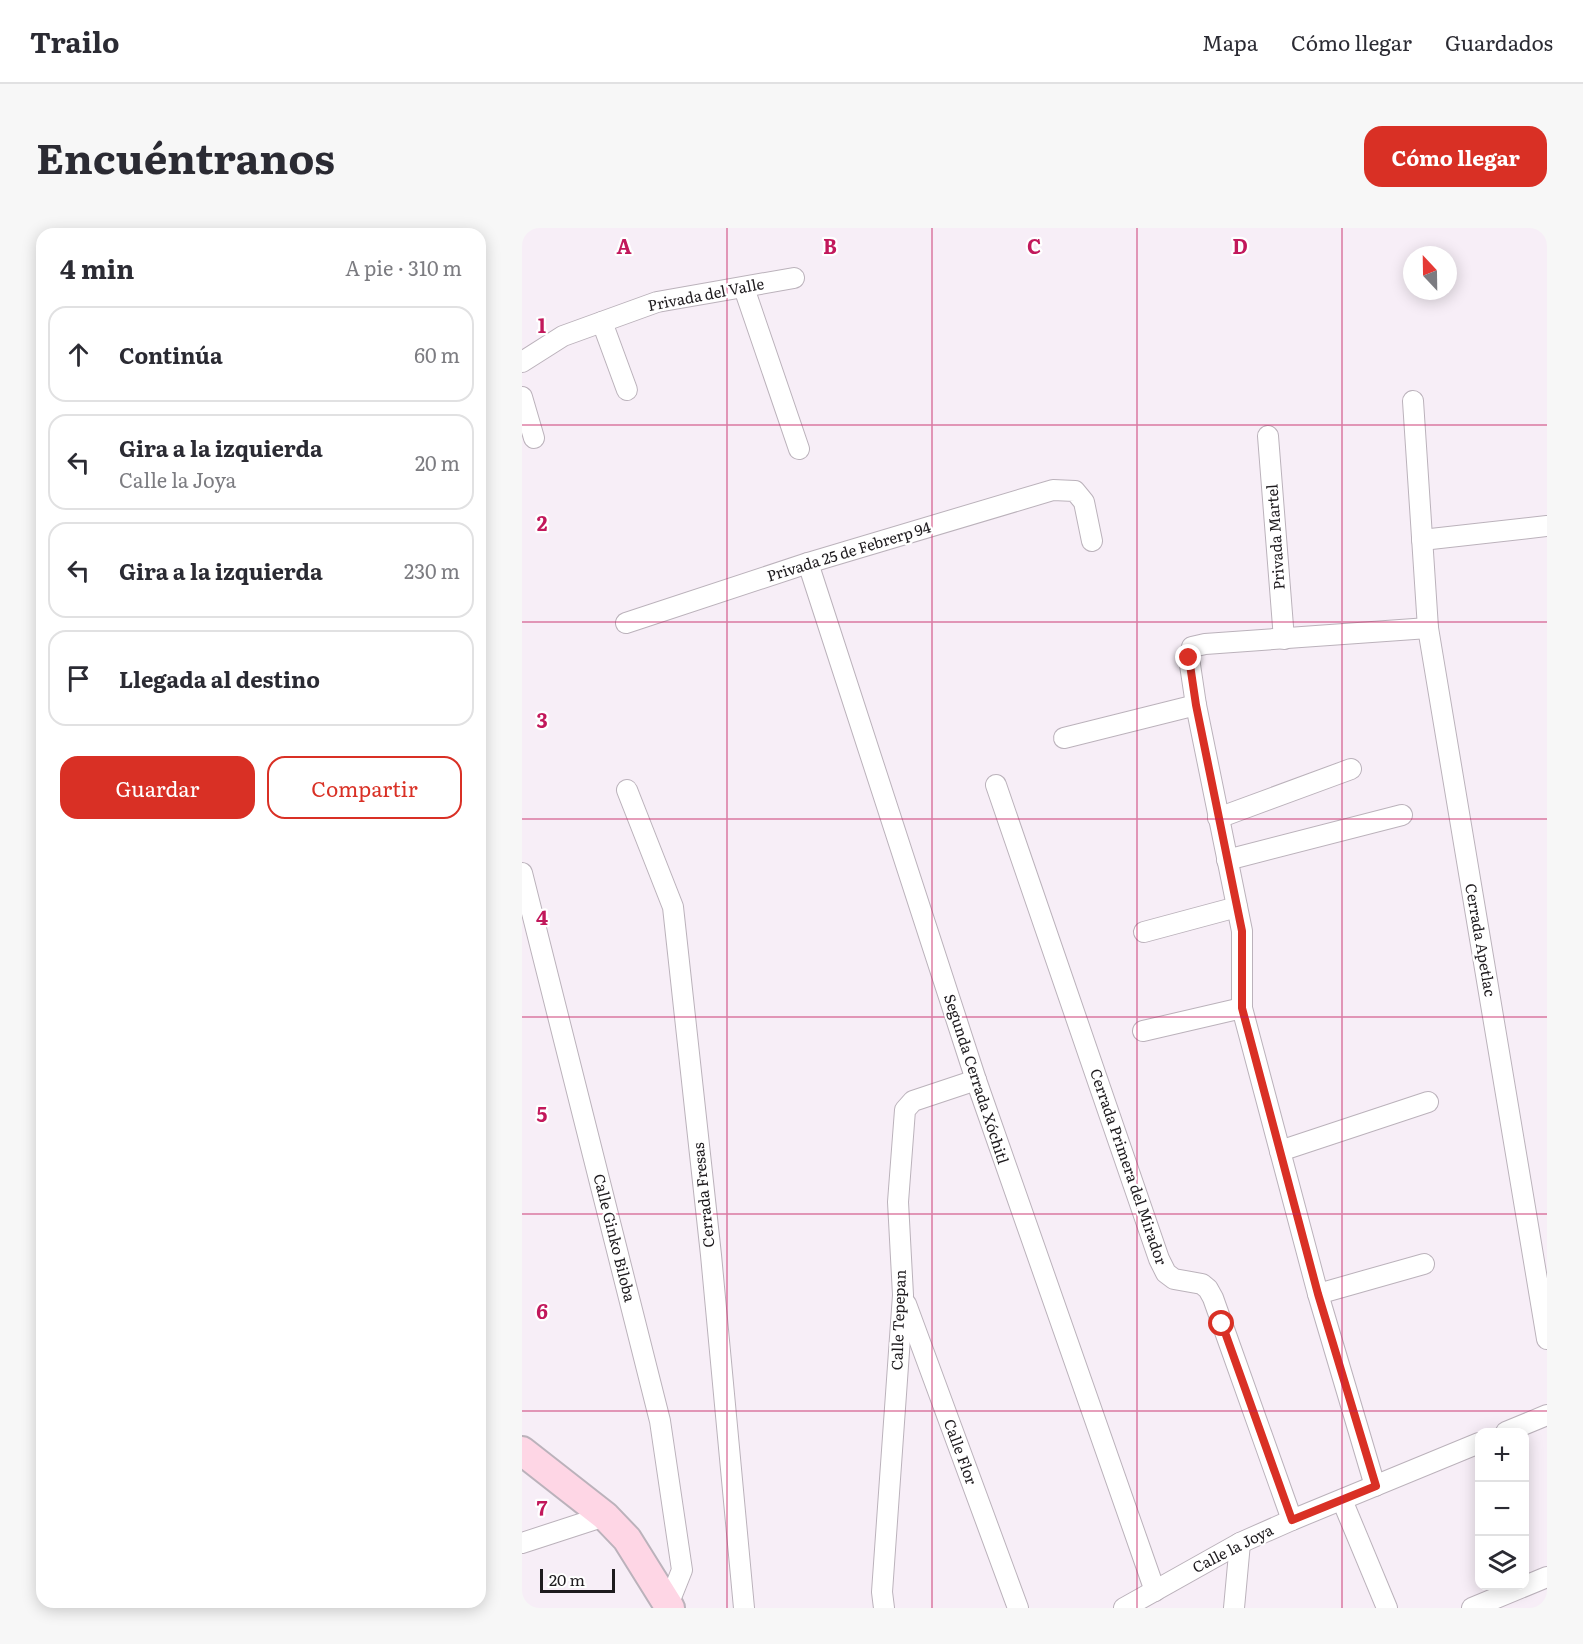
<!DOCTYPE html>
<html lang="es">
<head>
<meta charset="utf-8">
<style>
	body { margin:0; font-family:Literata,serif; background:#f7f7f7; color:#2b2b33 }
	.controls { position:absolute; right:18px; bottom:18px; display:grid; overflow:hidden; border-radius:12px; box-shadow:0 3px 15px #0003 }
	.controls button { width:54px; height:54px; display:grid; place-items:center; padding:0; border:0; border-bottom:2px solid #e1e1e2; background:#fff; color:#2b2b33; font:30px sans-serif }
	.compass { position:absolute; left:881px; top:18px; width:54px; height:54px; border-radius:50%; background:#fff; box-shadow:0 3px 15px #0003; rotate:338deg }
	.scale { position:absolute; left:18px; bottom:15px; width:75px; box-sizing:border-box; padding-left:6px; border:3px solid #1e1b1e; border-top:0; font-size:16px; line-height:21px; white-space:nowrap; color:#1e1b1e; -webkit-text-stroke:4px #fff; paint-order:stroke }
	.stop { position:absolute; width:18px; height:18px; margin:-14px; border:4px solid #d93025; border-radius:50%; background:#fff }
	.stop.end { background:#d93025; border-color:#fff; box-shadow:0 2px 6px #0008 }
	.list { margin:0; padding:0; list-style:none }
	h2 { display:flex; justify-content:space-between; align-items:center; height:78px; margin:0; padding:0 24px; font-size:26px }
	h2 small { font-size:20px; font-weight:400; color:#7c7c81 }
	.list li { display:grid; grid-template-columns:39px 1fr auto; gap:18px; align-items:center; box-sizing:border-box; height:96px; margin:0 12px 12px; padding:0 12px; border:2px solid #e1e1e2; border-radius:18px }
	.list b { display:block; font-size:22px; white-space:nowrap }
	.list p { margin:0; font-size:20px; white-space:nowrap; color:#7c7c81 }
	.list em { font-size:20px; font-style:normal; color:#7c7c81 }
	.actions { display:flex; gap:12px; padding:18px 24px }
	.actions a { flex:1; padding:14px 0; border:2px solid #d93025; border-radius:18px; text-align:center; font-size:21px; color:#d93025 }
	.actions .main { background:#d93025; color:#fff }
	.icon { flex:none; width:33px; height:33px; fill:none; stroke:currentColor; stroke-width:2; stroke-linecap:round; stroke-linejoin:round }
	.map { position:relative; flex:none; width:1025px; height:1380px; overflow:hidden; border-radius:18px }
	header { display:flex; align-items:center; gap:36px; box-sizing:border-box; height:84px; padding:0 30px; background:#fff; border-bottom:2px solid #e1e1e2 }
	header strong { font-size:28px }
	nav { display:flex; gap:33px; margin-inline-start:auto; font-size:21px }
	.intro { display:flex; align-items:center; justify-content:space-between; box-sizing:border-box; height:144px; padding:0 36px }
	h1 { margin:0; font-size:42px }
	.button { padding:15px 27px; border-radius:18px; background:#d93025; color:#fff; font-size:21px; font-weight:700 }
	main { display:flex; gap:36px; padding:0 36px }
	aside { flex:1; background:#fff; border-radius:18px; box-shadow:0 3px 15px #0003 }
	.map>svg:first-child { display:block }
	.lines { fill:none; stroke-linecap:round; stroke-linejoin:round }
	.minor-casing { stroke:#bbb2bb; stroke-width:22 }
	.secondary-casing { stroke:#bbb2bb; stroke-width:32 }
	.minor { stroke:#fff; stroke-width:20 }
	.secondary { stroke:#fed6e5; stroke-width:28 }
	.route { stroke:#d93025; stroke-width:8 }
	.grid { fill:none; stroke:#c2185b; stroke-width:1.5; stroke-opacity:0.55 }
	.labels { text-anchor:middle; stroke-width:4.5; stroke-linejoin:round; paint-order:stroke }
	.street-label { font-size:15px; fill:#1e1b1e; stroke:#fff }
	.grid-label { font-size:20px; text-anchor:middle; font-weight:bold; fill:#c2185b; stroke:#fff; stroke-width:4.5; stroke-linejoin:round; paint-order:stroke }
</style>
</head>
<body>
<header>
<strong>Trailo</strong>
<nav><a>Mapa</a><a>Cómo llegar</a><a>Guardados</a></nav>
</header>
<div class="intro"><h1>Encuéntranos</h1><a class="button">Cómo llegar</a></div>
<main>
<aside>
<h2>4 min<small>A pie · 310 m</small></h2>
<ul class="list">
<li><svg class="icon" aria-label="ahead" viewBox="0 0 24 24"><path d="M12 20V5M6 11l6-6 6 6"/></svg><div><b>Continúa</b></div><em>60 m</em></li>
<li><svg class="icon" aria-label="left" viewBox="0 0 24 24"><path d="M17 20v-9H6M10 6l-5 5 5 5"/></svg><div><b>Gira a la izquierda</b><p>Calle la Joya</p></div><em>20 m</em></li>
<li><svg class="icon" aria-label="left" viewBox="0 0 24 24"><path d="M17 20v-9H6M10 6l-5 5 5 5"/></svg><div><b>Gira a la izquierda</b></div><em>230 m</em></li>
<li><svg class="icon" aria-label="arrive" viewBox="0 0 24 24"><path d="M6 21V4h12l-3 4 3 4H6"/></svg><div><b>Llegada al destino</b></div></li>
</ul>
<div class="actions"><a class="main">Guardar</a><a>Compartir</a></div>
</aside>
<div class="map">
<svg width="1025" height="1380" viewBox="0 0 1025 1380">
	<rect width="100%" height="100%" fill="#f7eef7"/>
	<g class="lines">
		<defs>
			<g id="minor">
				<path d="M222 60 277 221"/>
				<path d="M80 94 105 162"/>
				<path d="M0 134 41 108 135 74 272 50"/>
				<path d="M0 169 12 210"/>
				<path d="M891 173 906 400 1025 1111"/>
				<path d="M746 208 762 411"/>
				<path d="M900 312 1025 298"/>
				<path d="M286 335 454 852 633 1363"/>
				<path d="M104 395 286 335 531 262 553 263 562 274 570 313"/>
				<path d="M542 510 674 477"/>
				<path d="M474 557 637 1031 644 1045 652 1051 680 1056 686 1061 691 1070 770 1292"/>
				<path d="M105 562 151 679 189 1027 222 1380"/>
				<path d="M696 590 829 541"/>
				<path d="M705 632 880 587"/>
				<path d="M0 645 138 1193 160 1342 146 1377"/>
				<path d="M622 704 715 679"/>
				<path d="M621 803 720 780"/>
				<path d="M758 923 906 874"/>
				<path d="M796 1066 902 1036"/>
				<path d="M384 1076 496 1380"/>
				<path d="M984 1204 1025 1187"/>
				<path d="M853 1258 796 1066 720 780V703L674 477 667 430 670 419 683 416 906 400"/>
				<path d="M820 1272 865 1380"/>
				<path d="M0 1315 83 1288"/>
				<path d="M362 1380 360 1364 381 1067 376 974 383 882 391 873 454 852"/>
				<path d="M602 1380 718 1315 770 1292 957 1215"/>
				<path d="M712 1380 718 1315"/>
				<path d="M950 1380 1025 1349"/>
			</g>
			<path id="secondary" d="M0 1223 83 1288 105 1311 148 1380"/>
		</defs>
		<!-- minor casing -->
		<use href="#minor" class="minor-casing"/>
		<!-- secondary casing -->
		<use href="#secondary" class="secondary-casing"/>
		<!-- minor -->
		<use href="#minor" class="minor"/>
		<!-- secondary -->
		<use href="#secondary" class="secondary"/>
	</g>
	<g class="lines">
		<!-- route -->
		<path class="route" d="M667 430 674 477 720 703V780L796 1066 854 1258 770 1292 700 1096"/>
	</g>
	<!-- grid -->
	<path class="grid" d="M205 0V1380M410 0V1380M615 0V1380M820 0V1380M0 197H1025M0 394H1025M0 591H1025M0 789H1025M0 986H1025M0 1183H1025"/>
	<g class="labels">
		<!-- street labels -->
		<g class="street-label">
			<text transform="translate(184 67) rotate(-11)" y="5">Privada del Valle</text>
			<text transform="translate(754 309) rotate(-94)" y="5">Privada Martel</text>
			<text transform="translate(327 324) rotate(-17)" y="5">Privada 25 de Febrerp 94</text>
			<text transform="translate(958 712) rotate(80)" y="5">Cerrada Apetlac</text>
			<text transform="translate(454 851) rotate(72)" y="5">Segunda Cerrada Xóchitl</text>
			<text transform="translate(606 939) rotate(71)" y="5">Cerrada Primera del Mirador</text>
			<text transform="translate(182 967) rotate(-96)" y="5">Cerrada Fresas</text>
			<text transform="translate(92 1010) rotate(76)" y="5">Calle Ginko Biloba</text>
			<text transform="translate(377 1092) rotate(-88)" y="5">Calle Tepepan</text>
			<text transform="translate(438 1224) rotate(70)" y="5">Calle Flor</text>
			<text transform="translate(711 1321) rotate(-27)" y="5">Calle la Joya</text>
		</g>
	</g>
	<g class="grid-label">
		<text x="102" y="26">A</text>
		<text x="308" y="26">B</text>
		<text x="512" y="26">C</text>
		<text x="718" y="26">D</text>
		<text x="20" y="105">1</text>
		<text x="20" y="303">2</text>
		<text x="20" y="500">3</text>
		<text x="20" y="697">4</text>
		<text x="20" y="894">5</text>
		<text x="20" y="1091">6</text>
		<text x="20" y="1288">7</text>
	</g>
</svg>
<div class="controls">
<button>+</button>
<button>−</button>
<button><svg class="icon" aria-label="layers" viewBox="0 0 24 24"><path d="M12 4l9 5-9 5-9-5zM3 14l9 5 9-5"/></svg></button>
</div>
<svg class="compass" viewBox="-18 -18 36 36"><path d="M0-13l5 13h-10z" fill="#e53935"/><path d="M0 13l5-13h-10z" fill="#7c7c81"/></svg>
<div class="scale">20 m</div>
<div class="stop" style="left:700px;top:1096px"></div>
<div class="stop end" style="left:667px;top:430px"></div>
</div>
</main>
</body>
</html>
